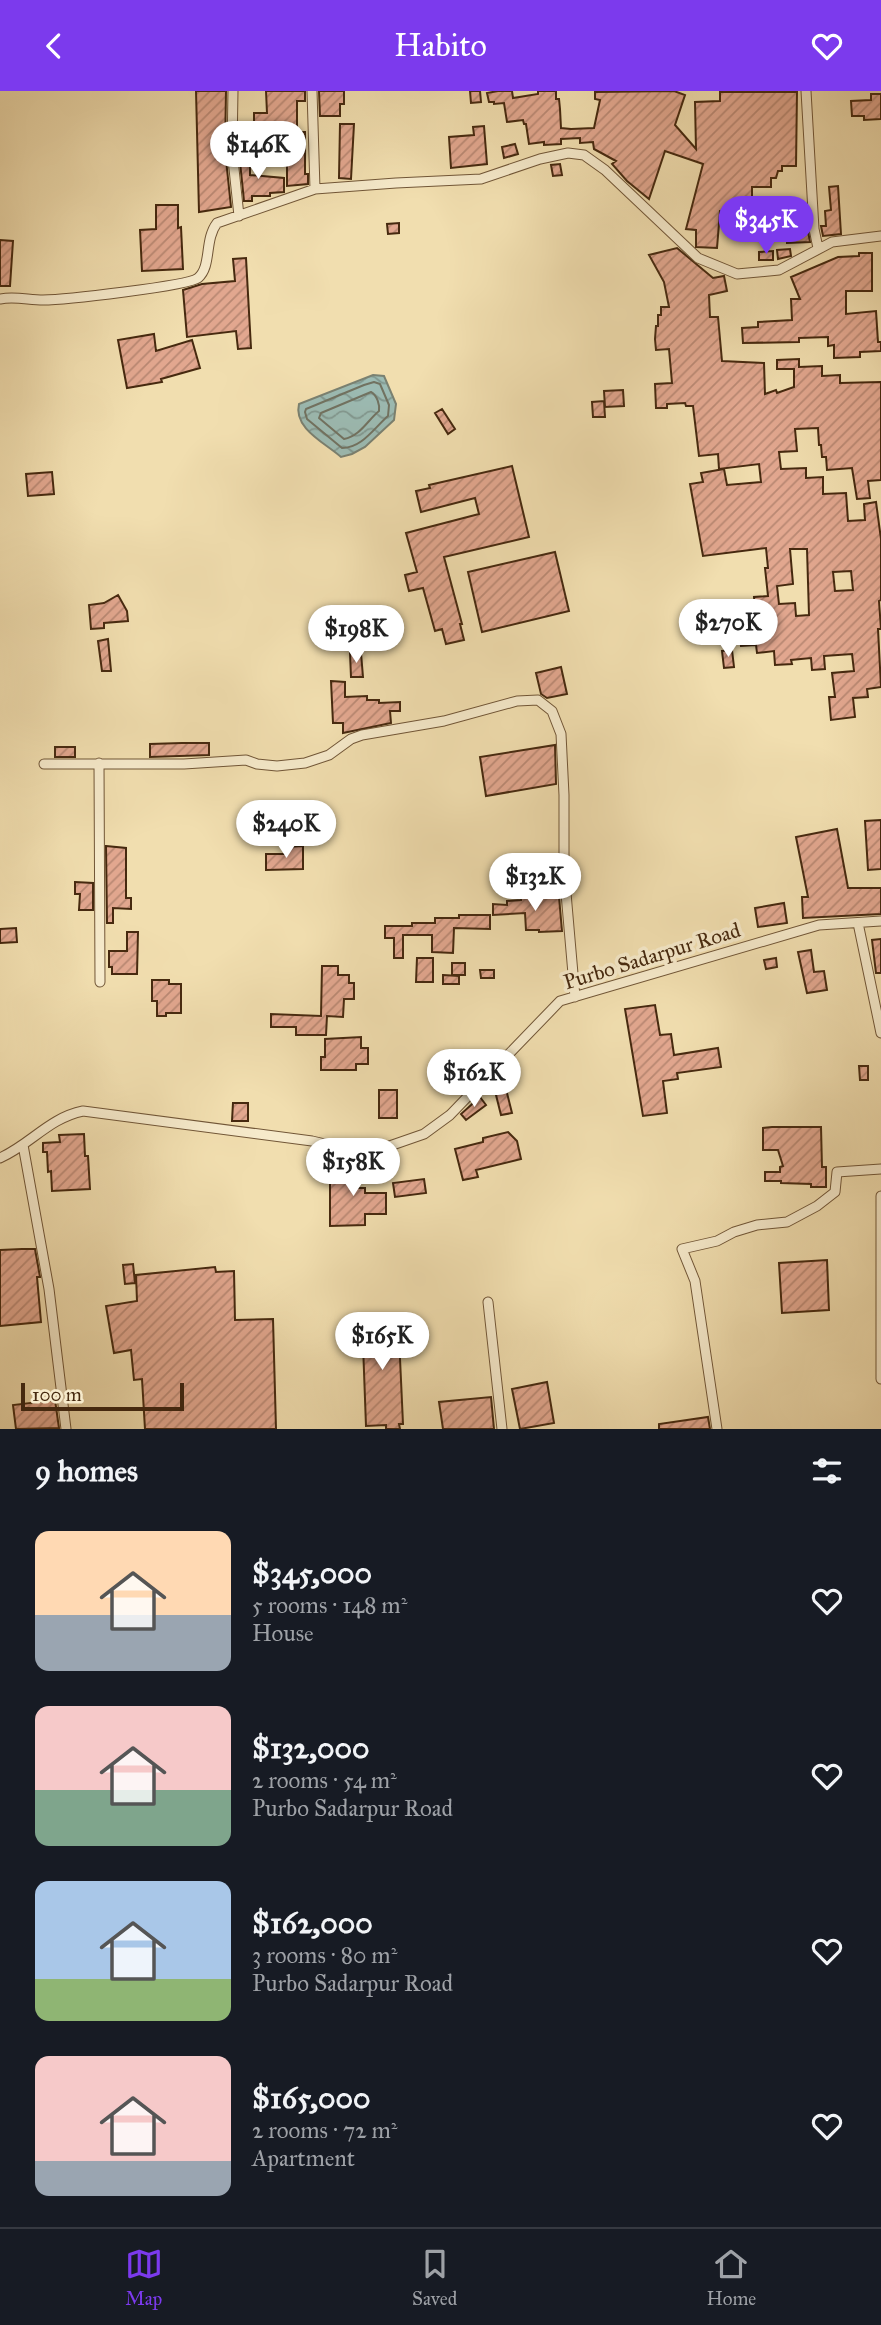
<!DOCTYPE html>
<html lang="en">
<head>
<meta charset="utf-8">
<style>
	body { margin:0; font-family:"IM FELL Great Primer",serif; background:#242831; color:#f1f3f6; height:100vh; display:flex; flex-direction:column; font-size:26px; white-space:nowrap }
	* { box-sizing:border-box; margin:0 }
	p { font-size:23px; color:#9ea1a6 }
	.icon { flex:none; width:38px; height:38px; fill:none; stroke:currentColor; stroke-width:2; stroke-linecap:round; stroke-linejoin:round }
	.map { position:relative; height:1338px; overflow:hidden }
	.sheet { display:flex; flex-direction:column; background:#171b24; flex:1 }
	.sheet>* { flex:none }
	.scale { position:absolute; left:21px; bottom:18px; width:163px; box-sizing:border-box; padding-left:7px; border:4px solid #46290f; border-top:0; font-size:19px; line-height:24px; white-space:nowrap; color:#46290f; -webkit-text-stroke:5px #f6eacb; paint-order:stroke }
	.price { position:absolute; translate:-50% -60px; padding:0 16px; border-radius:24px; background:#fff; color:#222; font-size:23px; line-height:46px; filter:drop-shadow(0 2px 4px #0008) }
	.price::after { content:''; position:absolute; left:50%; top:42px; width:21px; height:16px; margin-left:-10px; background:inherit; clip-path:polygon(0 0,100% 0,50% 100%) }
	.price.active { background:#7c3aed; color:#fff }
	ul { padding:0; list-style:none }
	li { display:flex; align-items:center; gap:21px; height:175px; padding:0 35px }
	li span { display:grid; place-items:center; flex:none; width:196px; height:140px; border-radius:14px; color:#555 }
	li>.icon { margin-inline-start:auto }
	span .icon { width:84px; height:84px; fill:#fffc; stroke-width:1 }
	li b { font-size:30px }
	h2 { display:flex; justify-content:space-between; align-items:center; height:84px; padding:0 35px; font-size:30px }
	header { display:flex; justify-content:space-between; align-items:center; height:91px; padding:0 35px; background:#7c3aed; color:#fff; font-size:32px; font-weight:600 }
	.menu { display:flex; justify-content:space-around; align-items:center; height:98px; border-top:2px solid #363941; background:#171b24; font-size:19px; color:#9ea1a6 }
	.menu a { display:grid; justify-items:center; gap:4px }
	.menu .active { color:#7c3aed }
	.map>svg:first-child { display:block }
</style>
</head>
<body>
<header><svg class="icon" aria-label="back" viewBox="0 0 24 24"><path d="M15 5l-7 7 7 7"/></svg>Habito<svg class="icon" aria-label="heart" viewBox="0 0 24 24"><path d="M12 20l-8-8c-3-5 5-10 8-4 3-6 11-1 8 4z"/></svg></header>
<div class="map">
<svg width="881" height="1338" viewBox="0 0 881 1338">
	<defs>
		<pattern id="water-waves" width="16" height="10" patternUnits="userSpaceOnUse" patternTransform="scale(1.75)"><rect width="16" height="10" fill="#9cbbb3"/><path d="M0 5q4-4 8 0t8 0" fill="none" stroke="#819890"/></pattern>
		<pattern id="building-hatch" width="6" height="6" patternUnits="userSpaceOnUse" patternTransform="scale(1.75)"><rect width="6" height="6" fill="#e2a78f"/><path d="M-1 1l2-2M0 6l6-6M5 7l2-2" fill="none" stroke="#b98873"/></pattern>
	</defs>
	<rect width="100%" height="100%" fill="#f1deaf"/>
	<filter id="stains"><feTurbulence type="fractalNoise" baseFrequency=".00286" numOctaves="4"/><feColorMatrix values="0 0 0 0 .2 0 0 0 0 .09 0 0 0 0 .02 0 0 0 .5 -.17"/></filter>
	<radialGradient id="worn" r=".72"><stop offset=".6" stop-color="#630" stop-opacity="0"/><stop offset="1" stop-color="#630" stop-opacity=".3"/></radialGradient>
	<path fill="url(#water-waves)" stroke="#7a8171" stroke-width="2" d="M373,284l11,1 12,28 -2,16 -29,27 -13,7 -11,3c-16,-14 -48,-29 -42,-53z"/>
	<g fill="none" stroke-linecap="round" stroke-linejoin="round">
		<path stroke="#717261" stroke-width="2" d="M374,291l6,2 9,21 -1,11c-14,12 -26,32 -46,32l-35,-29 -2,-7 1,-3 58,-24z
			M371,301c6,3 9,13 8,19 -12,10 -19,25 -35,28l-25,-21 2,-5z"/>
	</g>
	<path fill="url(#building-hatch)" stroke="#46290f" stroke-width="2" fill-rule="evenodd" d="M196,0h30l-1,59 6,57 -32,5z
		M266,0h39v10h-8v31h8v42h3v10l-21,2v-28h-18l-1,-30h-14v-15h13z
		M319,0h25v13h-4v12h-20z
		M470,0h10l1,11 -10,1z
		M498,0h14l1,7 25,-4v-3h18v8h3l1,10 1,19 10,1 23,-1 6,-28 -5,-1v-7l79,-1 11,4 -10,30 21,24 -1,-47 25,-1v-9h77l-1,74h-14v5h-4l-2,7h-5v9h-19v25l-32,-1 -3,37 -21,-1v-17l-10,-1 17,-65 -38,-13 -16,48 -22,-18 -15,-17 4,-3 -22,-12 -1,-7 -13,1v-5l-19,1v5l-17,1v-3l-15,2 -3,-20h-2l-1,-4 -16,2 -3,-19 -10,1v-2h-5l-2,-9z
		M871,3h10v25l-17,1v-4h-12l-1,-15 20,-1z
		M340,33h14l-3,55 -12,-1z
		M484,35l3,38 -36,4 -2,-31 25,-2 -1,-8z
		M515,53l3,10 -14,4 -2,-11z
		M239,61h11v23l34,3v14l-14,1v3h-18v5h-8z
		M560,73l2,11 -9,1 -2,-11z
		M838,95l3,48 -18,2 -2,-10h5l-1,-15 6,-1 -2,-23z
		M156,114h22v23l3,-1 2,42 -41,2 -2,-41 16,-1z
		M399,132v10l-11,1 -1,-10z
		M807,135l3,16 -23,1v-16z
		M0,149l13,1 -3,45h-10z
		M677,157l36,30 11,-2 3,15 -18,4 1,22h8l4,44 42,2 1,31 11,-4 1,3 17,-6v-18h-17v-9l22,-1v8l23,-1v10l18,-1v8l41,-1v98l-13,1 2,17 -13,1 -5,-31 -25,2 -1,-13h-4l-1,-12h-2l-1,-17 -23,1 2,22 -18,1 2,17 25,-1v10l17,-1v17l23,-1 2,28 17,-1 -1,-16 12,-2 5,37v61l-2,1 2,28h-3l3,58 -14,2 1,8 -15,1 2,19 -24,3 -2,-23h6l-3,-24 22,-2 -2,-17 -28,2 1,13 -13,1 -1,-12 -20,2 1,4 -17,1 -1,-14 -17,2 -1,-8 -15,1 -1,-9 6,-1 -2,-25 11,-1 -1,-13 14,-1 -3,-28h3l-2,-20 -63,8 -13,-72 13,-2 -2,-9 23,-4 3,16 34,-3 -2,-18 -40,5 -1,-15 -19,2 -6,-50h-7l-1,-3 -18,1v4h-11l-1,-24 17,-1 -3,-34 -13,1 -1,-11 1,-13h2v-11h3v-8h8l-5,-25 -15,-27zM790,458h17l2,66 -13,1 -1,-13 -16,1 -2,-18 16,-2zM851,480l2,19 -18,1 -2,-19z
		M790,158l1,7 -13,3 -1,-9z
		M773,160v9h-14v-8z
		M859,162h13v38h-26v23l30,-3 2,31h3v9l-21,1v5l-26,1v-13l-6,1v-9l-29,1v4l-56,1 -1,-15 16,-1v-5l34,-2 -1,-21h9l-9,-22 47,-20 21,-1z
		M246,167l5,90 -13,1 -2,-18 -49,6 -4,-47 19,-6 33,-3 -2,-22z
		M154,243l2,17 36,-11 8,28 -39,11 1,3 -35,6 -9,-48z
		M623,299l1,16 -19,1 -1,-16z
		M604,310l1,16h-12l-1,-15z
		M442,318l13,20 -7,5 -13,-21z
		M512,375l17,71 -85,20 18,67h-2l4,16 -18,4 -4,-15 -7,2 -12,-43 -14,3 -4,-16 12,-3 -11,-39 73,-19 -4,-16 -54,14 -5,-21 14,-3 -1,-3z
		M52,381l2,22 -26,2 -2,-22z
		M555,461l14,59 -87,21 -14,-60z
		M118,504l9,16 1,10 -24,2v5l-13,1 -2,-24 15,-2z
		M108,548l3,32h-9l-4,-30z
		M732,559l2,17 -10,1 -2,-17z
		M350,562h11l2,24h-12z
		M561,576l6,27 -20,4 -6,-4 -5,-21z
		M331,590l14,1v15l22,-1v4h12v3l21,-1v9h-10l1,12 -48,10v-10h-10z
		M182,652h27v12l-59,2v-13z
		M555,654l1,39 -70,12 -6,-39z
		M55,656h20v10h-20z
		M881,729v49l-13,1 -3,-49z
		M837,738l11,59h33v26l-78,4 -1,-21h6l-12,-60z
		M106,755l20,2v50h5v11l-18,-1v15h-6z
		M303,755v23l-37,1v-16h19v-7z
		M75,791l18,1v27h-14l1,-16h-5z
		M559,806l3,34 -23,1v-2h-13l-1,-17 -32,2v-11l14,1v-4l14,-1v-2z
		M784,812l3,20 -29,4 -3,-19z
		M459,824h31v14l-36,-1 -1,25 -21,-1v-17h-29v23h-9v-20h-9v-12h27v-3h23v-5h24z
		M16,837l1,14 -17,1v-14z
		M127,841h11l-1,42h-25v-7h-3v-16h18z
		M881,848v34h-5l-4,-33z
		M811,859l3,22 10,-1 3,19 -20,3 -9,-41z
		M417,867h16v24h-17z
		M776,867l1,9 -11,2 -2,-9z
		M452,872h13v12h-13z
		M322,875h16v9h11v8h5v16h-10l-1,18 -16,-1 -1,19h-30v-8h-25v-13l50,2z
		M480,879h14v8h-13z
		M443,884l16,1v8h-16z
		M152,889h17v4h12v29h-15v3h-9v-15h-5z
		M655,914l5,30 11,-1 3,21 44,-7 3,19 -44,6 1,6 -15,2 4,32 -24,3 -18,-107z
		M361,946v11h7v16h-12v6h-35v-13h4v-18z
		M859,975h9v14h-8z
		M506,998l6,24 -11,2 -6,-24z
		M379,999h18v28h-18z
		M480,1006l6,8 -20,15 -5,-6z
		M233,1012h15v18h-16z
		M772,1036h49l1,40h4v20h-15v-3l-30,-1v-2h-16v-9h15v-5l3,-1 -5,-16h-15v-22z
		M508,1041l9,9 4,18 -45,11 2,7 -15,3 -8,-31 28,-7v-4z
		M84,1043l1,22h3l2,33 -38,2 -1,-20 -3,1 -1,-20h-4v-9l17,-1 -1,-7z
		M341,1068h17v29h7v5h21v21h-21v11l-35,1v-46h11z
		M424,1088l2,14 -31,4 -2,-14z
		M22,1158h13l5,28h-3l4,45 -41,4v-76z
		M827,1169l2,50 -47,3 -3,-50z
		M133,1173l2,19 -10,1 -2,-19z
		M215,1176l1,5 18,-1 1,49 38,-1 3,110h-131l-3,-50 -8,1 -3,-30 -17,3 -8,-47 31,-5 -1,-26z
		M398,1224l5,109h-4l1,5h-14v-4l-20,1 -4,-109z
		M547,1291l7,41 -34,6 -8,-40z
		M491,1306l3,32h-51l-4,-27z
		M55,1309l4,28 -43,1 -3,-24z
		M708,1326l2,12h-51v-5z"/>
	<g fill="none" stroke-linecap="round" stroke-linejoin="round">
		<defs>
			<path id="street" d="M233,0l-1,59 7,66
				M312,0l3,98
				M806,0l8,138 4,19
				M0,208c14,-3 29,1 43,1 20,0 145,-14 155,-22 14,-12 6,-38 19,-55l98,-34 81,-6 85,-4 59,-20 28,-6 16,2 21,15 93,88 39,16 42,-4 53,-28 49,-6
				M99,672l1,219
				M44,673h140l62,-4 11,4 20,2 28,-3 24,-8 22,-16 11,-4 82,-14 73,-20 21,-1 14,11 9,23 3,61v75l11,127
				M858,832l23,110
				M23,1054l26,144 17,140
				M0,1067c31,-14 49,-40 83,-47l229,30 43,10 23,-1 46,-16 26,-19 110,-114 259,-76 62,-4
				M881,1105v183
				M488,1211l14,127
				M717,1338l-22,-148 -13,-32 35,-8 17,-9 23,-7 30,-3 30,-16 18,-14 2,-20 44,-3"/>
		</defs>
		<use href="#street" stroke="#715637" stroke-width="11"/>
		<use href="#street" stroke="#f6eacb" stroke-width="9"/>
	</g>
	<g text-anchor="middle" stroke-width="7" stroke-linejoin="round" paint-order="stroke">
		<g font-size="21" fill="#46290f" stroke="#f6eacb">
			<text transform="translate(652 865) rotate(-17)" y="7">Purbo Sadarpur Road</text>
		</g>
	</g>
	<rect width="100%" height="100%" filter="url(#stains)"/>
	<rect width="100%" height="100%" fill="url(#worn)"/>
</svg>
<div class="scale">100 m</div>
<b class="price" style="left:258px;top:90px">$146K</b>
<b class="price active" style="left:766px;top:165px">$345K</b>
<b class="price" style="left:728px;top:568px">$270K</b>
<b class="price" style="left:356px;top:574px">$198K</b>
<b class="price" style="left:286px;top:769px">$240K</b>
<b class="price" style="left:535px;top:822px">$132K</b>
<b class="price" style="left:474px;top:1018px">$162K</b>
<b class="price" style="left:353px;top:1107px">$158K</b>
<b class="price" style="left:382px;top:1281px">$165K</b>
</div>
<section class="sheet">
<h2>9 homes<svg class="icon" aria-label="filters" viewBox="0 0 24 24"><path d="M4 7h16M4 17h16"/><circle cx="9" cy="7" r="2"/><circle cx="15" cy="17" r="2"/></svg></h2>
<ul>
<li><span style="background:linear-gradient(#ffd9b3 60%,#9aa5b1 0)"><svg class="icon" aria-label="home" viewBox="0 0 24 24"><path d="M3 11l9-7 9 7M6 9v11h12V9"/></svg></span><div><b>$345,000</b><p>5 rooms · 148 m²</p><p>House</p></div><svg class="icon" aria-label="heart" viewBox="0 0 24 24"><path d="M12 20l-8-8c-3-5 5-10 8-4 3-6 11-1 8 4z"/></svg></li>
<li><span style="background:linear-gradient(#f6c9c9 60%,#7fa58c 0)"><svg class="icon" aria-label="home" viewBox="0 0 24 24"><path d="M3 11l9-7 9 7M6 9v11h12V9"/></svg></span><div><b>$132,000</b><p>2 rooms · 54 m²</p><p>Purbo Sadarpur Road</p></div><svg class="icon" aria-label="heart" viewBox="0 0 24 24"><path d="M12 20l-8-8c-3-5 5-10 8-4 3-6 11-1 8 4z"/></svg></li>
<li><span style="background:linear-gradient(#a9c7e8 70%,#8fb573 0)"><svg class="icon" aria-label="home" viewBox="0 0 24 24"><path d="M3 11l9-7 9 7M6 9v11h12V9"/></svg></span><div><b>$162,000</b><p>3 rooms · 80 m²</p><p>Purbo Sadarpur Road</p></div><svg class="icon" aria-label="heart" viewBox="0 0 24 24"><path d="M12 20l-8-8c-3-5 5-10 8-4 3-6 11-1 8 4z"/></svg></li>
<li><span style="background:linear-gradient(#f6c9c9 75%,#9aa5b1 0)"><svg class="icon" aria-label="home" viewBox="0 0 24 24"><path d="M3 11l9-7 9 7M6 9v11h12V9"/></svg></span><div><b>$165,000</b><p>2 rooms · 72 m²</p><p>Apartment</p></div><svg class="icon" aria-label="heart" viewBox="0 0 24 24"><path d="M12 20l-8-8c-3-5 5-10 8-4 3-6 11-1 8 4z"/></svg></li>
</ul>
</section>
<nav class="menu">
<a class="active"><svg class="icon" aria-label="map" viewBox="0 0 24 24"><path d="M3 6l6-2 6 2 6-2v14l-6 2-6-2-6 2zM9 4v14M15 6v14"/></svg>Map</a>
<a><svg class="icon" aria-label="saved" viewBox="0 0 24 24"><path d="M7 4h10v16l-5-4-5 4z"/></svg>Saved</a>
<a><svg class="icon" aria-label="home" viewBox="0 0 24 24"><path d="M3 11l9-7 9 7M6 9v11h12V9"/></svg>Home</a>
</nav>
</body>
</html>
